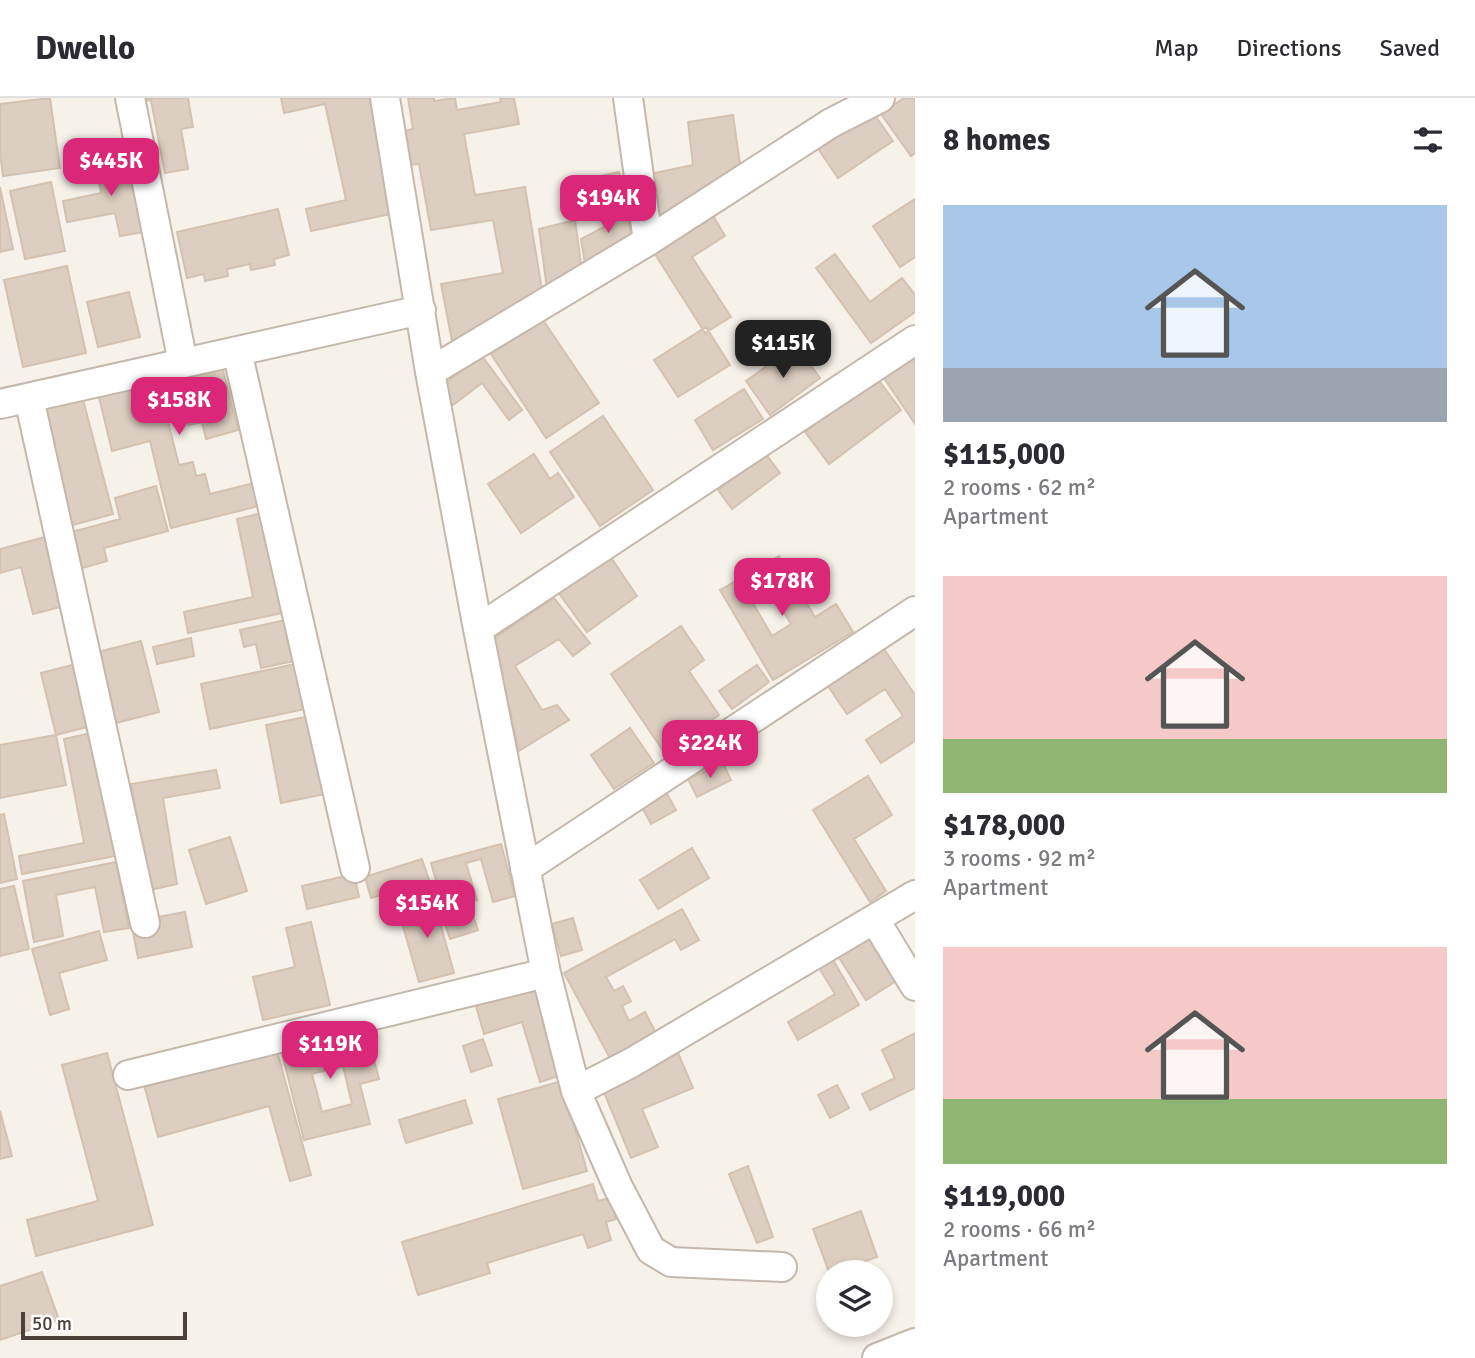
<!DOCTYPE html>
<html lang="en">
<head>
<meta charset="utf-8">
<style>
	body { margin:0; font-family:Signika,sans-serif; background:#f2f2f3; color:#2b2b33; height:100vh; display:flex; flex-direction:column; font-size:26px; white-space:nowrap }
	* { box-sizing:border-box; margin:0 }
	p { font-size:23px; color:#7c7c81 }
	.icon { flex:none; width:38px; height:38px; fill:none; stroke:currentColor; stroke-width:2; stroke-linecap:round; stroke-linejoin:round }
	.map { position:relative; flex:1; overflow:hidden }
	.drawer { display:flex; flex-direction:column; background:#fff; width:560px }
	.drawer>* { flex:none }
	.buttons { position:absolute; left:816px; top:1162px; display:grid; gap:14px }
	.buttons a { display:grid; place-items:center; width:77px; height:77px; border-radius:50%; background:#fff; box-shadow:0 4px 10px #0003; font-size:35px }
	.scale { position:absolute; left:21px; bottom:18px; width:166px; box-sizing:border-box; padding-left:7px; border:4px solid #4b4137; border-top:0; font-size:19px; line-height:24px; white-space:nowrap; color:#4b4137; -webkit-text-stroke:5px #fff; paint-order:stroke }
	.price { position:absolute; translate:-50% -60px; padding:0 16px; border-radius:14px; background:#db2777; color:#fff; font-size:23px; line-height:46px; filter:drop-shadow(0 2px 4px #0008) }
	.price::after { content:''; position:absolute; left:50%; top:42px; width:21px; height:16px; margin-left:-10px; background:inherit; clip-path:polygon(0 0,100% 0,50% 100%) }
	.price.selected { background:#222; color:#fff }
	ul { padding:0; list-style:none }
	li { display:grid; align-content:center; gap:14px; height:371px; padding:0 28px }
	li span { display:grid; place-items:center; height:217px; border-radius:0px; color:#555 }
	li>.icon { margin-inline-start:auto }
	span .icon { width:126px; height:126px; fill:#fffc; stroke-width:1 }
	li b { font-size:30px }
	h2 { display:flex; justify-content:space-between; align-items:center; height:84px; padding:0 28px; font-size:30px }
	header { display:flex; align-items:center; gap:42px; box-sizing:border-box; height:98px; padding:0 35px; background:#fff; border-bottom:2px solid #e1e1e2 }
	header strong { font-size:33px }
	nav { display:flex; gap:38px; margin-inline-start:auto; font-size:24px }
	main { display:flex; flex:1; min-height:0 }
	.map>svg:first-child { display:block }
</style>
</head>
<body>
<header>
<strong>Dwello</strong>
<nav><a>Map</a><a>Directions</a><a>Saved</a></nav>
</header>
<main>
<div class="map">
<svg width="915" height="1260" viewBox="0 0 915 1260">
	<rect width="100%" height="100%" fill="#f6f1e9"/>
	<path fill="#dccec0" stroke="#d4c2b0" stroke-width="2" fill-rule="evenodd" d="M50,0l10,70 -57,8 -3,-24v-48z
		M144,0h44l5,29 -12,2 7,40 -23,4 -14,-73 -7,1z
		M281,0h89l25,115 -84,18 -5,-22 40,-9 -21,-96 -41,9z
		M408,0h26v3l21,-3 2,12 44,-8 -1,-4h14l5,26 -55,10 11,61 50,-8 18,109 -91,45 -11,-57 62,-11 -10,-53 -62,10 -12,-66 -10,1 -6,-34 10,-2z
		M904,0h11v55l-4,3 -30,-42z
		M871,12l22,31 -55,37 -21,-31z
		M733,17l7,49 -84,59 -11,-48 48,-10 -5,-43z
		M130,58l14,76 -24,4 -5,-23 -48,9 -4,-21 38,-8 -5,-31z
		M619,74l7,28 -51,12 -8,-29z
		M51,84l14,69 -40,8 -15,-68z
		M0,89l13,62 -13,3z
		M915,101v58l-15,10 -27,-41z
		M626,108l6,35 -47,23 -4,-25 23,-12 -2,-17z
		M278,111l11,46 -15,4 1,6 -24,5 -1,-6 -23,5 1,7 -23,5 -1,-7 -17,4 -10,-46z
		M712,116l13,22 -33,21 39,60 -26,16 -52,-82z
		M575,122l7,51 -35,18 -8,-60z
		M835,156l35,48 32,-24 13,17v17l-44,31 -55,-75z
		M67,168l19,87 -63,14 -19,-87z
		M129,194l11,45 -42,10 -11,-45z
		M543,222l56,83 -53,35 -55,-84z
		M706,229l24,38 -52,32 -24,-37z
		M796,247l24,33 -50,37 -24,-34z
		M915,255v71l-33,-49z
		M482,258l40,54 -13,10 -27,-37 -29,22 -13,-18z
		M221,264l17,68 -32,9 -4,-17 -13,3 -3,-12 -19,5 12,47 14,-3 3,14 9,-2 5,20 48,-12 5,23 -92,23 -21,-87 -38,10 -14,-58z
		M877,280l24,32 -72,54 -24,-32z
		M744,291l19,30 -50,31 -18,-30z
		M81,294l32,122 -40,11 -33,-122z
		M603,318l50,74 -53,36 -50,-74z
		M534,356l16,25 8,-6 16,24 -53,36 -33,-49z
		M766,356l14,19 -48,36 -14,-19z
		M156,388l12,45 -64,17 3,13 -25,7 -10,-36 48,-13 -5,-21z
		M266,414l21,100 -99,21 -4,-21 69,-15 -16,-78z
		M45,439l19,69 -31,8 -12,-47 -21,6v-24z
		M610,458l27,40 -50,36 -29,-40z
		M779,458l36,61 21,-13 17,28 -80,48 -53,-90zM769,491l22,35 -19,12 -21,-36z
		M554,500l36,45 -17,13 -14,-17 -44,27 27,44 15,-5 12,15 -50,31 -26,-112z
		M290,521l9,41 -38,8 -5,-24 -12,3 -4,-17z
		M681,528l23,34 -15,11 30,44 -55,37 -53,-78z
		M191,540l3,18 -37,8 -4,-17z
		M141,543l18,71 -43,11 -18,-71z
		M882,548l33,49v46l-34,22 -15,-23 37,-24 -18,-27 -38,25 -21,-31z
		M300,565l10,45 -100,21 -9,-45z
		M76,566l15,62 -35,9 -15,-62z
		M757,567l12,17 -37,27 -13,-18z
		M310,618l15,78 -44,9 -15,-78z
		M630,630l24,35 -40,26 -23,-34z
		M91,635l24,123 -93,18 -3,-18 65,-13 -20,-104z
		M56,637l10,50 -66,13v-53z
		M723,665l8,17 -34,17 -9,-18z
		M216,672l4,18 -57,10 14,86 -27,6 -19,-106z
		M868,678l24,39 -38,24 32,52 -16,11 -57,-92z
		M666,694l10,18 -25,14 -10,-18z
		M4,716l13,65 -17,4v-68z
		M230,739l17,54 -41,13 -17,-54z
		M501,746l14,52 -22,6 -12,-43 -15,4 11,37 -33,9 -13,-46z
		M692,750l17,30 -51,31 -18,-29z
		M422,761l7,21 -58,18 -6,-21z
		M116,764l13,66 -25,4 -9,-45 -39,8 7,41 -29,6 -11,-61z
		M354,776l5,23 -52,12 -5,-23z
		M14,788l15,63 -29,7v-67z
		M431,792l23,83 -35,9 -17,-59 15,-5 -6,-23z
		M682,811l17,31 -18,10 -6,-11 -69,38 8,14 9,-5 8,15 -9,5 7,15 16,-9 13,25 -46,25 -48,-89z
		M185,814l7,35 -54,11 -7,-36z
		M472,814l6,18 -28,9 -6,-18z
		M573,820l9,32 -21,6 -9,-32z
		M311,824l19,83 -67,15 -10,-43 42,-10 -9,-39z
		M99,833l8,29 -48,13 10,36 -19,6 -18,-66z
		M872,833l29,47 -35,22 -30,-47z
		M832,860l27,47 -61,35 -10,-18 47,-28 -17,-28z
		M536,882l29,94 -25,8 -18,-60 -38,12 -10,-35z
		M365,927l14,54 -19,5 10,40 -66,16 -24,-94zM343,968l9,38 -30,8 -10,-38z
		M915,935v55l-45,22 -8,-16 33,-16 -13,-28z
		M483,941l9,26 -21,7 -8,-26z
		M275,946l36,131 -21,6 -21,-75 -111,31 -15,-56z
		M107,955l46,172 -117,31 -9,-36 71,-19 -36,-136z
		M678,955l15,35 -51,21 16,38 -27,11 -30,-73z
		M562,983l25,90 -64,18 -25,-90z
		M837,987l12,23 -19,10 -12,-23z
		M465,1002l7,23 -66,20 -7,-23z
		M0,1013l12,45 -12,3z
		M748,1068l25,71 -16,6 -28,-69z
		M593,1086l5,17 12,-3 6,21 -10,3 5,18 -23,8 -5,-14 -96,29 3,10 -72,22 -16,-53z
		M861,1113l16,46 -41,15h-7l-16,-43z
		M42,1174l17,48 -59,20v-54z"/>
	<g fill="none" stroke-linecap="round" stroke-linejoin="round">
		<defs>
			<path id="minor" d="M130,0l53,265
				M385,0l45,274 48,257 68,344 30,118 42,96 33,63 20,12 111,5
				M628,0l20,143
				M237,253l118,517
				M430,274l218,-131 183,-118 49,-25
				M29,300l116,525
				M0,306l421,-94
				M478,531l437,-289
				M525,771l390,-258
				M875,822l40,66
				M128,977l418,-102
				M576,993l55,-28 284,-168
				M877,1260l38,-15"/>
		</defs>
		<use href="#minor" stroke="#c3b8ab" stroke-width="32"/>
		<use href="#minor" stroke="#fff" stroke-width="28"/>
	</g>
</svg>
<div class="buttons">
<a><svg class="icon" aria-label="layers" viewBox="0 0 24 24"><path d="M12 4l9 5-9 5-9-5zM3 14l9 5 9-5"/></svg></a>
</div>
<div class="scale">50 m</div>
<b class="price" style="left:111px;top:100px">$445K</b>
<b class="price" style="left:608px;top:137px">$194K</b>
<b class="price selected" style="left:783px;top:282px">$115K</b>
<b class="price" style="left:179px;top:339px">$158K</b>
<b class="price" style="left:782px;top:520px">$178K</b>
<b class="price" style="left:710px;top:682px">$224K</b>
<b class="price" style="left:427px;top:842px">$154K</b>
<b class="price" style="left:330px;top:983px">$119K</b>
</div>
<section class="drawer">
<h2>8 homes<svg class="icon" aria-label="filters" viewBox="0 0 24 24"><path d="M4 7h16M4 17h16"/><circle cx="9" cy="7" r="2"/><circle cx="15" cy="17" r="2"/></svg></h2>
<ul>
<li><span style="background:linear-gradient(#a9c7e8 75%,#9aa5b1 0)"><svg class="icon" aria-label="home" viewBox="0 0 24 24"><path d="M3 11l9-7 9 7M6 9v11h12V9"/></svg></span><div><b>$115,000</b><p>2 rooms · 62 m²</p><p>Apartment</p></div></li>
<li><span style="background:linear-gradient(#f6c9c9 75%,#8fb573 0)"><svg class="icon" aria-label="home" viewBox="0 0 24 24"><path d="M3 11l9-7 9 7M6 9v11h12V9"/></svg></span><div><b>$178,000</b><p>3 rooms · 92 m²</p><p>Apartment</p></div></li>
<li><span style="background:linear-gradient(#f6c9c9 70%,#8fb573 0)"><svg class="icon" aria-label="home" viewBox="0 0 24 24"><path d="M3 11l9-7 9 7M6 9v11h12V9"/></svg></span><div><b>$119,000</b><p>2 rooms · 66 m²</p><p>Apartment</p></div></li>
</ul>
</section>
</main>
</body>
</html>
